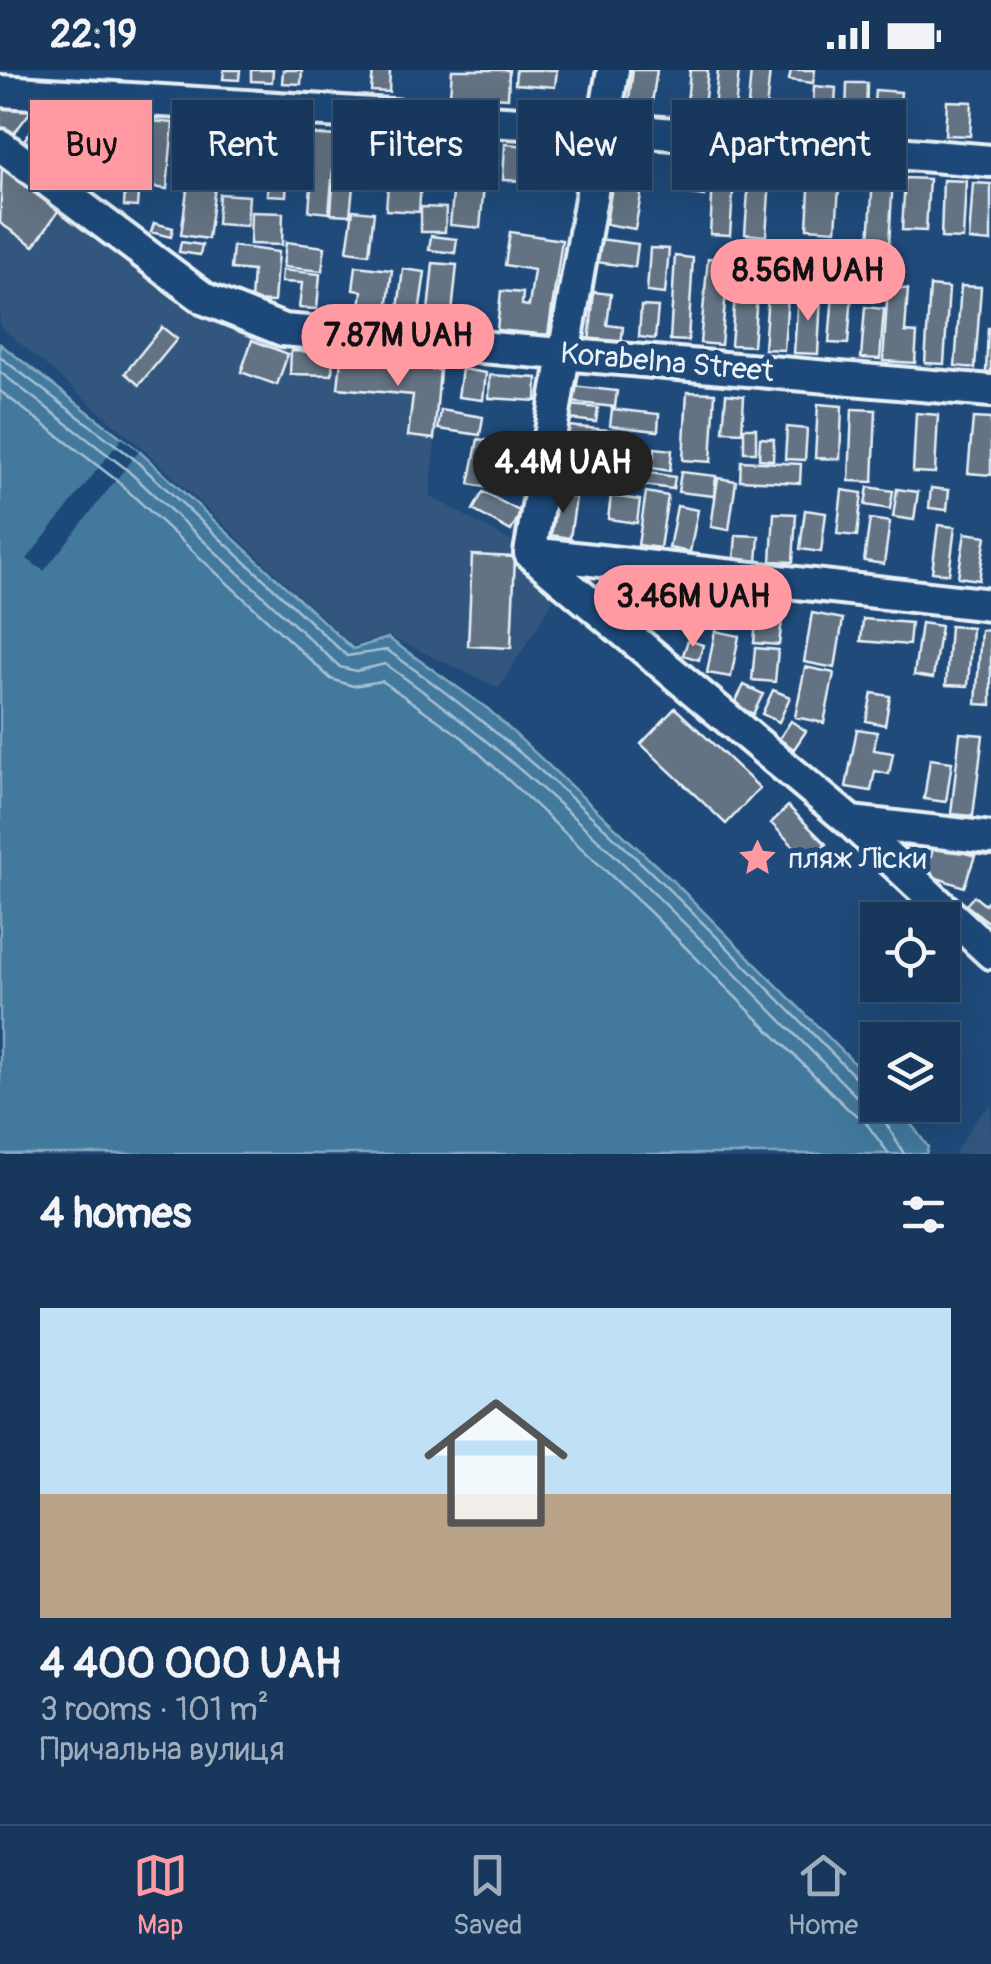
<!DOCTYPE html>
<html lang="en">
<head>
<meta charset="utf-8">
<style>
	body { margin:0; font-family:Pangolin,sans-serif; background:#244365; color:#f1f3f6; height:100vh; display:flex; flex-direction:column; font-size:38px; white-space:nowrap }
	* { box-sizing:border-box; margin:0 }
	p { font-size:32px; color:#9eacbb }
	.icon { flex:none; width:55px; height:55px; fill:none; stroke:currentColor; stroke-width:2; stroke-linecap:round; stroke-linejoin:round }
	.map { position:relative; height:1084px; overflow:hidden }
	.details { display:flex; flex-direction:column; background:#17385c; flex:1 }
	.details>* { flex:none }
	.hud { position:absolute; left:30px; top:30px; width:932px; height:90px; display:flex; gap:20px }
	.tools { position:absolute; left:860px; top:832px; display:grid; gap:20px }
	.tools a { display:grid; place-items:center; width:100px; height:100px; border-radius:0px; background:#17385c; box-shadow:0 10px 40px #0002,0 0 0 2px #365272; font-size:50px }
	.price { position:absolute; translate:-50% -85px; padding:0 22px; border-radius:35px; background:#ff9aa2; color:#111; font-size:32px; line-height:65px; filter:drop-shadow(0 2px 5px #0008) }
	.price::after { content:''; position:absolute; left:50%; top:60px; width:30px; height:22px; margin-left:-15px; background:inherit; clip-path:polygon(0 0,100% 0,50% 100%) }
	.price.on { background:#222; color:#fff }
	ul { padding:0; list-style:none }
	li { display:grid; align-content:center; gap:20px; height:530px; padding:0 40px }
	li+li { border-top:2px solid #365272 }
	li span { display:grid; place-items:center; height:310px; border-radius:0px; color:#555 }
	li>.icon { margin-inline-start:auto }
	span .icon { width:180px; height:180px; fill:#fffc; stroke-width:1 }
	li b { font-size:42px }
	h2 { display:flex; justify-content:space-between; align-items:center; height:120px; padding:0 40px; font-size:42px }
	.pill { padding:0 35px; border-radius:0px; background:#17385c; box-shadow:0 10px 40px #0002,0 0 0 2px #365272; font-size:35px; line-height:90px }
	.pill.on { background:#ff9aa2; color:#111 }
	.status { display:flex; justify-content:space-between; align-items:center; height:70px; padding:0 50px; background:#17385c; direction:ltr }
	.status svg { height:28px; fill:currentColor }
	.tab-bar { display:flex; justify-content:space-around; align-items:center; height:140px; border-top:2px solid #365272; background:#17385c; font-size:28px; color:#9eacbb }
	.tab-bar a { display:grid; justify-items:center; gap:5px }
	.tab-bar .on { color:#ff9aa2 }
	.map>svg:first-child { display:block }
</style>
</head>
<body>
<div class="status"><b>22:19</b><svg viewBox="0 0 49 12"><path d="M0 12V9h3v3zM5 12V6h3v6zM10 12V3h3v9zM15 12V0h3v12zM26 1h20v11H26zM47 4h2v5h-2z"/></svg></div>
<div class="map">
<svg width="991" height="1084" viewBox="0 0 991 1084">
	<rect width="100%" height="100%" fill="#1f4a7a"/>
	<filter id="ink" filterUnits="userSpaceOnUse"><feTurbulence type="fractalNoise" baseFrequency=".01" numOctaves="2"/><feDisplacementMap in="SourceGraphic" scale="20" xChannelSelector="R" yChannelSelector="G"/><feConvolveMatrix kernelMatrix="1 2 1 2 8 2 1 2 1" color-interpolation-filters="sRGB"/></filter>
	<g filter="url(#ink)">
		<path fill="#33567d" d="M0,90l203,147 240,48 -13,141 93,52 41,35 -65,105 -111,-52 -35,10 -211,-198 -142,-122z
			M991,1035v49h-37l24,-37z"/>
		<path fill="#42799d" stroke="#84a9c1" stroke-width="2.5" d="M0,274l139,107 214,198 35,-11 100,71 187,174 202,203 1,19 20,1 30,41 -2,7h-926z"/>
		<path fill="#1f4a7a" d="M122,368l17,13 -95,120 -17,-12z"/>
		<g fill="none" stroke-linecap="round" stroke-linejoin="round">
			<path stroke="#a6c1d4" stroke-width="2.5" d="M0,287l133,101 214,198 40,-6c176,122 329,287 480,439l11,3
				M0,302l125,96 215,199 16,4 29,-7c170,118 326,287 473,434l18,8 28,48
				M0,321l115,88 216,200 22,7 29,-5 81,57 186,173 199,198 15,10 26,35"/>
		</g>
		<path fill="#637383" stroke="#e8f1f8" stroke-width="2.5" d="M224,0h16l-1,10 -16,-1z
			M251,0h22l-1,12 -21,-1z
			M283,0h19l-1,14 -19,-1z
			M373,0h17l-1,22 -18,-1z
			M452,0h57l-1,28 -58,-3z
			M516,0h41l-2,17 -40,-3z
			M633,0h24l-6,40 -23,-3z
			M690,0h18l-5,47 -17,-2z
			M718,0h21l-5,50 -21,-2z
			M751,0h19l-5,50 -18,-2z
			M791,0h24l-2,13 -24,-3z
			M847,13h20l-1,38 -20,-1z
			M814,16l22,2 -2,36 -22,-1z
			M875,20l26,2 -3,42 -26,-2z
			M7,22l24,19 -19,25 -12,-10v-26z
			M947,31l25,1 -2,34 -25,-1z
			M48,37l30,22 -23,33 -31,-22z
			M85,47l38,1v28l-38,-1z
			M151,51l22,2 -6,66 -23,-3z
			M196,53l27,4 -15,112 -27,-4z
			M271,57l19,1 -4,68 -19,-1z
			M238,58l18,2 -3,47 -18,-1z
			M305,64l31,2 -7,77 -20,-2 2,-25 -10,-1z
			M392,64l32,2 -5,76 -33,-2z
			M458,71l30,3 -8,84 -30,-3z
			M505,74l25,2 -2,35 -25,-1z
			M534,78l39,1 -1,28 -39,-2z
			M103,82h22v29h-22z
			M79,86h18l-1,28 -18,-1z
			M682,89l27,3 -5,34 -26,-4z
			M2,92l61,42 -29,42 -34,-23z
			M714,93l21,1 -5,71 -20,-1z
			M750,93l21,1 -5,72 -21,-2z
			M361,94l20,1 -1,21 -20,-1z
			M126,97h14l-3,40 -13,-1z
			M615,98l30,4 -10,57 -29,-5z
			M810,101l30,2 -4,57 -29,-2z
			M873,106l20,1 -4,68 -20,-1z
			M905,108l24,1 -3,52 -24,-1z
			M943,110l23,1 -3,58 -22,-1z
			M973,113l18,1v58l-22,-2z
			M333,115l20,2 -3,28 -19,-1z
			M219,124l30,2 -2,30 -30,-2z
			M421,137l25,1 -1,24h-24z
			M353,140l21,2 -5,42 -22,-3z
			M251,142l32,1 -1,32 -32,-1z
			M154,153l19,5 -2,9 -20,-5z
			M510,162l52,8 -14,95 -51,-5 4,-39 22,2 -1,12 7,1 5,-36 -29,-5z
			M431,166l26,3 -2,14 -26,-3z
			M599,169l39,5 -3,23 -39,-5z
			M181,172l21,3 -2,10 -21,-3z
			M286,172l39,5 -3,24 -39,-4z
			M233,176l45,6 -4,50 -23,-1 2,-30 -22,-2z
			M650,178l19,1 -4,45 -18,-2z
			M748,185l35,3 -2,20 -35,-3z
			M675,186l18,2 -5,83 -18,-1z
			M708,188l21,2 -8,85 -21,-2z
			M433,193l24,2 -6,58 -24,-2z
			M356,196l36,4 -6,49 -27,-4 3,-24 -9,-1z
			M403,199l22,3 -7,48 -21,-3z
			M282,200l38,4 -3,35 -18,-1 3,-25 -21,-1z
			M769,210l20,2 -5,68 -20,-1z
			M834,211l19,1 -5,62 -19,-1z
			M930,216l19,2 -5,76 -19,-1z
			M961,216l20,1 -6,81 -20,-2z
			M888,217l20,2 -3,43 12,1 -2,30 -32,-2z
			M594,222l17,2 -4,31 16,2 -2,19 -32,-4z
			M735,224l22,2 -4,50 -22,-1z
			M798,224l23,2 -3,58 -24,-1z
			M641,236l17,1 -3,32 -16,-2z
			M865,237l19,2 -4,50 -19,-1z
			M162,257l15,12 -38,46 -14,-12z
			M988,258h3v44h-5z
			M252,270l36,14 -11,31 -36,-13z
			M291,281l42,2 -1,22 -42,-1z
			M341,290l99,10 -6,69 -26,-3 5,-41 -75,-7z
			M462,299l24,4 -3,27 -25,-3z
			M490,305l47,3 -1,23 -47,-3z
			M572,316l45,5 -2,16 -45,-5z
			M687,322l28,1 -4,69 -28,-2z
			M726,324l18,2 -2,36 -19,-1z
			M818,334l24,2 -2,53 -25,-1z
			M570,335l28,3 -2,14 -27,-3z
			M612,339l47,5 -1,17 -48,-5z
			M852,339l24,1 -3,72 -24,-1z
			M441,340l42,7 -3,18 -42,-6z
			M916,343l22,2 -3,58 -22,-1z
			M973,348l18,1v56l-23,-2z
			M568,356l63,6 -3,23 -62,-6z
			M787,357l20,2 -2,31 -20,-1z
			M744,358h12v24h-12z
			M760,368l14,1 -1,21 -14,-1z
			M478,369l16,3 -9,45 -16,-3z
			M655,378l17,2 -2,21 -18,-3z
			M496,387l31,4 -3,22 -31,-4z
			M741,391l60,3 -1,19 -60,-3z
			M563,392l44,6 -2,20 -45,-6z
			M645,402l30,5 -2,12 -30,-4z
			M681,402l35,4 -2,20 -36,-4z
			M718,408l18,3 -7,49 -18,-3z
			M868,417l25,4 -3,18 -25,-4z
			M931,418l18,2 -2,20 -18,-2z
			M897,419l21,3 -4,28 -21,-3z
			M842,420l20,3 -5,43 -20,-2z
			M483,422l38,20 -10,19 -38,-21z
			M646,422l22,4 -8,52 -22,-3z
			M556,425l20,2 -6,41 -20,-3z
			M611,426l29,4 -3,23 -29,-4z
			M677,436l21,4 -8,42 -21,-4z
			M805,440l21,3 -5,39 -21,-3z
			M774,443l22,1 -3,48 -22,-1z
			M870,449l20,3 -6,42 -20,-3z
			M938,455l17,2 -6,47 -17,-2z
			M965,463l21,3 -7,44 -21,-3z
			M736,465l23,1 -2,26 -23,-2z
			M472,485l43,2 -4,91 -43,-2z
			M659,534l51,8 -3,15 -51,-8z
			M757,539l26,2 -4,34 -25,-2z
			M812,543l31,6 -8,49 -31,-6z
			M863,549l48,4 -2,22 -48,-4z
			M921,553l20,3 -8,52 -19,-3z
			M950,556l22,2 -4,58 -22,-1z
			M981,560l10,1v74l-15,-1z
			M715,561l24,5 -8,41 -24,-4z
			M688,570l15,5 -4,15 -16,-5z
			M755,578l23,2 -3,32 -23,-2z
			M805,597l29,6 -10,50 -29,-6z
			M744,615l19,9 -10,20 -19,-9z
			M773,620l17,7 -11,25 -17,-8z
			M872,623l18,3 -5,29 -19,-4z
			M675,638l85,80 -34,36 -85,-80z
			M791,651l15,10 -12,18 -15,-10z
			M857,659l20,3 -3,18 19,3 -4,21 -14,-3 -4,20 -25,-4z
			M960,663l23,2 -10,81 -22,-2z
			M930,689l22,3 -6,40 -22,-3z
			M788,736l38,38 -18,17 -37,-38z
			M935,773l40,13 -11,31 -39,-13z
			M974,826l11,9 6,-8v27l-25,-19z"/>
		<g fill="none" stroke-linecap="round" stroke-linejoin="round">
			<defs>
				<path id="minor" d="M0,21l603,37 388,33
					M0,75l205,154 78,31 708,61
					M530,483l321,269 140,131
					M530,483l83,-483
					M530,483l461,52
					M851,752l140,16"/>
			</defs>
			<use href="#minor" stroke="#e8f1f8" stroke-width="38"/>
			<use href="#minor" stroke="#1f4a7a" stroke-width="30"/>
		</g>
	</g>
	<defs>
		<symbol id="sight-bare" viewBox="-9 -9 18 18"><path d="M0-6L1.8-2.2L6-1.7L2.9 1.2L3.7 5.4L0 3.3L-3.7 5.4L-2.9 1.2L-6-1.7L-1.8-2.2Z" fill="#ff9aa2" stroke="#1f4a7a" stroke-width="2.5" paint-order="stroke"/></symbol>
	</defs>
	<g fill-rule="evenodd">
		<use href="#sight-bare" x="730" y="760" width="55" height="55"/>
	</g>
	<g text-anchor="middle" stroke-width="10" stroke-linejoin="round" paint-order="stroke">
		<g font-size="30" fill="#e8f1f8" stroke="#1f4a7a">
			<text transform="translate(667 292) rotate(5)" y="10">Korabelna Street</text>
		</g>
		<g font-size="30" fill="#e8f1f8" stroke="#1f4a7a" text-anchor="start">
			<text x="788" y="798">пляж Ліски</text>
		</g>
	</g>
</svg>
<div class="tools">
<a><svg class="icon" aria-label="locate" viewBox="0 0 24 24"><circle cx="12" cy="12" r="6"/><path d="M12 2v4M12 18v4M2 12h4M18 12h4"/></svg></a>
<a><svg class="icon" aria-label="layers" viewBox="0 0 24 24"><path d="M12 4l9 5-9 5-9-5zM3 14l9 5 9-5"/></svg></a>
</div>
<b class="price" style="left:808px;top:254px">8.56M UAH</b>
<b class="price" style="left:398px;top:319px">7.87M UAH</b>
<b class="price on" style="left:563px;top:446px">4.4M UAH</b>
<b class="price" style="left:693px;top:580px">3.46M UAH</b>
<div class="hud">
<a class="pill on">Buy</a>
<a class="pill">Rent</a>
<a class="pill">Filters</a>
<a class="pill">New</a>
<a class="pill">Apartment</a>
</div>
</div>
<section class="details">
<h2>4 homes<svg class="icon" aria-label="filters" viewBox="0 0 24 24"><path d="M4 7h16M4 17h16"/><circle cx="9" cy="7" r="2"/><circle cx="15" cy="17" r="2"/></svg></h2>
<ul>
<li><span style="background:linear-gradient(#bfe0f5 60%,#b9a48a 0)"><svg class="icon" aria-label="home" viewBox="0 0 24 24"><path d="M3 11l9-7 9 7M6 9v11h12V9"/></svg></span><div><b>4 400 000 UAH</b><p>3 rooms · 101 m²</p><p>Причальна вулиця</p></div></li>
</ul>
</section>
<nav class="tab-bar">
<a class="on"><svg class="icon" aria-label="map" viewBox="0 0 24 24"><path d="M3 6l6-2 6 2 6-2v14l-6 2-6-2-6 2zM9 4v14M15 6v14"/></svg>Map</a>
<a><svg class="icon" aria-label="saved" viewBox="0 0 24 24"><path d="M7 4h10v16l-5-4-5 4z"/></svg>Saved</a>
<a><svg class="icon" aria-label="home" viewBox="0 0 24 24"><path d="M3 11l9-7 9 7M6 9v11h12V9"/></svg>Home</a>
</nav>
</body>
</html>
